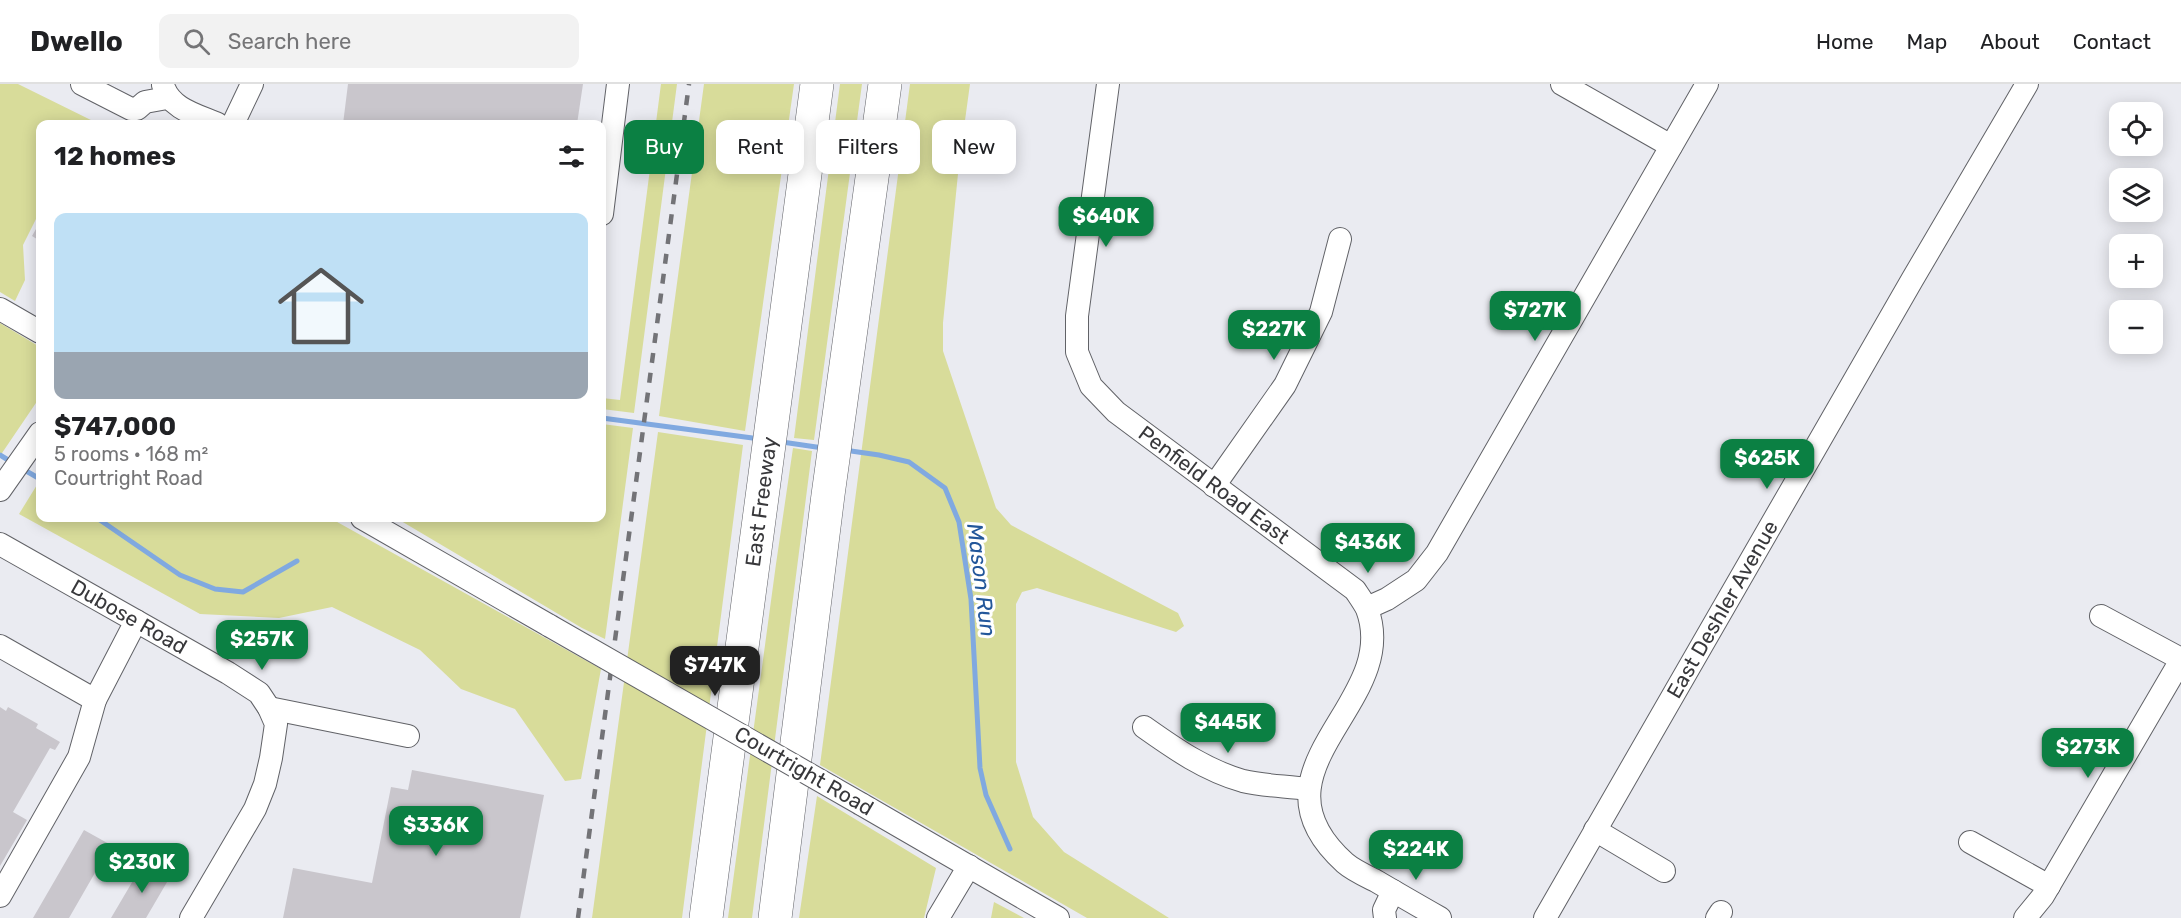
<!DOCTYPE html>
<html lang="en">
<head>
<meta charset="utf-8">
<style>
	body { margin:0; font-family:Rubik,sans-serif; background:#f2f2f2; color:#202124; height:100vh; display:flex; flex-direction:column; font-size:22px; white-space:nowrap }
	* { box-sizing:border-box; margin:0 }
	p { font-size:20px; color:#757577 }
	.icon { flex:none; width:33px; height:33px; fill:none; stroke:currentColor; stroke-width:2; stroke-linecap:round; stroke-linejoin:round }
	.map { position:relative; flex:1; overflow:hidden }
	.side { position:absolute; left:36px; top:36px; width:570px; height:402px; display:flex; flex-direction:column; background:#fff; border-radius:12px; box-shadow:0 3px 15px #0003 }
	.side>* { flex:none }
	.top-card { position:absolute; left:624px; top:36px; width:570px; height:54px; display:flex; gap:12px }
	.tools { position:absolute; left:2109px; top:18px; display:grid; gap:12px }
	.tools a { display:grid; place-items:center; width:54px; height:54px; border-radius:12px; background:#fff; box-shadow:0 3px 15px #0003; font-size:30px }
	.price { position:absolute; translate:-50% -51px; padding:0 14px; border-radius:12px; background:#0b8043; color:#fff; font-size:20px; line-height:39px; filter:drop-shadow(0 2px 3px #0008) }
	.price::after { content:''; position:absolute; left:50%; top:36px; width:18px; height:14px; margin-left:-9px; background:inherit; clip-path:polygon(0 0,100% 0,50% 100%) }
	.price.selected { background:#222; color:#fff }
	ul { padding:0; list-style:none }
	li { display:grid; align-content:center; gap:12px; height:318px; padding:0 18px }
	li+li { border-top:2px solid #e0e0e0 }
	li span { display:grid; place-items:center; height:186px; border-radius:12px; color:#555 }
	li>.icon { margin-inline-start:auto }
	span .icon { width:108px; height:108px; fill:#fffc; stroke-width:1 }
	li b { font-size:26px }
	h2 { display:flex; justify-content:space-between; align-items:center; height:72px; padding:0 18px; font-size:26px }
	.tag { padding:0 21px; border-radius:12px; background:#fff; box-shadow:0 3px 15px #0003; font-size:21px; line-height:54px }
	.tag.selected { background:#0b8043; color:#fff }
	header { display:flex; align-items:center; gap:36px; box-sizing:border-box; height:84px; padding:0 30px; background:#fff; border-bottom:2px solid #e0e0e0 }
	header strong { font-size:28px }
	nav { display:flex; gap:33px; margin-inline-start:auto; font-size:21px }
	.search { width:420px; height:54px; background:#f2f2f2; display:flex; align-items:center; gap:15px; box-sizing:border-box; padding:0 21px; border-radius:12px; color:#757577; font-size:22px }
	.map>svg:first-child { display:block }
</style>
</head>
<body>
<header>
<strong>Dwello</strong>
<div class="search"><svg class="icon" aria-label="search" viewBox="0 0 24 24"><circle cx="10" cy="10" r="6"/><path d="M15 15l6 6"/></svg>Search here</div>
<nav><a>Home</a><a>Map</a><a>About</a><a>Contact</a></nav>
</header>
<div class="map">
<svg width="2181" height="834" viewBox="0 0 2181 834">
	<rect width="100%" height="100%" fill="#eaebf1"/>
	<path fill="#d8dc9a" d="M0,0h18l81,40h-59v87l-17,34 2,35 -10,21 -15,-9z
		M661,0h16l-43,329 -32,-4v-11l18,2z
		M704,0h90l-49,347 -86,-15z
		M840,0h22l-48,356 -20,-2z
		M910,0h60l-11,80 -16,159v28l53,157 15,17 167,88 6,13 -8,6 -139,-44 -15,4 -6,12v158l17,55 31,35 105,66h-82l-267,-153z
		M0,239l40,24v50l-40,59z
		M602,340l31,4 -28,211 -23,-11 -186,-110h206z
		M658,348l85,13 -61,473h-90z
		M793,364l19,3 -60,467h-24l48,-354z
		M40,396v38h290l271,151 -20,110 -16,2 -50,-72 -54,-20 -41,-39 -88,-43 -53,11 -79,-4 -181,-100z
		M817,712l119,72 -12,50h-125z
		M994,818l30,16h-33z"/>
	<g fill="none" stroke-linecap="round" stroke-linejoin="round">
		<path stroke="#80a9e0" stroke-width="5" d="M602,334l158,21
			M782,358l41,6
			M844,366l35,5 30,7 36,26 14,34 12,77 9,169 6,27 24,54
			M0,371l13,8
			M21,384l19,11
			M97,434l83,57 35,14 28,3 54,-31"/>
	</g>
	<path fill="#c9c6cc" d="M348,0h235l-6,40h-234z
		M40,138v19l-8,-5z
		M0,623l6,4 2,-4 30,17 -2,4 24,14 -5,8 -5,-2 -37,64 14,8 -27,46z
		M412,686l132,25 -24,123h-237l10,-50 79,15 19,-96 17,3z
		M84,746l27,15 -42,73h-36z
		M144,778l26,15 -24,41h-35z"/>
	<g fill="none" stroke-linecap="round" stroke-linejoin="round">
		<defs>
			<g id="minor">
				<path d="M82,0l49,25h6l8,-7 22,-4"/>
				<path id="s1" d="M1108,0l-31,232v36l14,34 25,26 239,178c4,6 9,13 12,19 36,95 -127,160 -22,254 8,7 21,13 31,18 22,13 43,25 64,37"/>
				<path d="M1562,0l109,62"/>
				<path d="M163,1c7,24 34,30 55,39"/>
				<path d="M233,40l19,-40"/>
				<path d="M602,130l16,-130"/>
				<path d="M0,225l40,23"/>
				<path d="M1214,402l71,-101 36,-73 19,-73"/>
				<path d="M0,406l40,-57"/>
				<path d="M362,434l188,108"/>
				<path id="s2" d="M0,460l228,129 31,20 10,15 7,16 -5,34 -6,26 -10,25 -64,109"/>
				<path d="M1367,524l20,-9 29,-19 21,-27 270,-469"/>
				<path d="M2101,532l80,43"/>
				<path d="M0,562l95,54 41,-79"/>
				<path d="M269,624l139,28"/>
				<path d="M1144,643c31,22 61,43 99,54 20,5 44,5 65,8"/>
				<path d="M861,720l197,114"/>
				<path d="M1595,746l69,41"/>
				<path d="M1970,758l79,44"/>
				<path d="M0,812l79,-139 16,-57"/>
				<path d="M938,834l31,-52"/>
				<path d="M1385,834l-1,-8 9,-19"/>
				<path id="s3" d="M1545,834l367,-638 115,-196"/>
				<path d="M1717,834l4,-6"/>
				<path d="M2025,834l18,-22 138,-236"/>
			</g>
			<g id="highway">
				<path id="s4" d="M706,834l111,-834"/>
				<path d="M775,834l53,-423 57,-411"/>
			</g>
		</defs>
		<use href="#minor" stroke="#616267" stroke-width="24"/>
		<use href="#highway" stroke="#616267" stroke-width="34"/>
		<use href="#minor" stroke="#fff" stroke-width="22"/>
		<use href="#highway" stroke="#fff" stroke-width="33"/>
		<path stroke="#737377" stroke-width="4.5" stroke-dasharray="10 10" stroke-linecap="butt" d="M578,834l111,-834"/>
		<defs>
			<path id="minor-bridge" d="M550,542l311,178"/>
		</defs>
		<use href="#minor-bridge" stroke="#616267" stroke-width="24" stroke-linecap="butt"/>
		<use href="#minor-bridge" stroke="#fff" stroke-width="22"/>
	</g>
	<g text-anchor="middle" stroke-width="6" stroke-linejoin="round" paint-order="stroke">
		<g font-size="21" fill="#38383b" stroke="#fff">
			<text dy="7" stroke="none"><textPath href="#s1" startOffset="465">Penfield Road East</textPath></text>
			<text dy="7" stroke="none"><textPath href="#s4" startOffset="420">East Freeway</textPath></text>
			<text dy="7" stroke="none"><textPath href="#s3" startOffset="356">East Deshler Avenue</textPath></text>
			<text dy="7" stroke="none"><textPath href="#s2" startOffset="148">Dubose Road</textPath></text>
			<text transform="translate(804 687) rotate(30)" y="7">Courtright Road</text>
		</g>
		<g font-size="22" font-style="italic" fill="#23579a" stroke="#fff">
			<text transform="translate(982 496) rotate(83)" y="8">Mason Run</text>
		</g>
	</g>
</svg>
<div class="tools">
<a><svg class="icon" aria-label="locate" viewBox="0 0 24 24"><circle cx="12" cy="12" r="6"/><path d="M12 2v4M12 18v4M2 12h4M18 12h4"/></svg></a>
<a><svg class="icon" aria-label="layers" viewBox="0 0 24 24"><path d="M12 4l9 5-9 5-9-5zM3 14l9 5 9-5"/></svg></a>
<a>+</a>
<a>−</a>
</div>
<b class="price" style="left:1106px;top:164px">$640K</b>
<b class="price" style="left:1535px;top:258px">$727K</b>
<b class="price" style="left:1274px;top:277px">$227K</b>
<b class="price" style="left:1767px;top:406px">$625K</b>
<b class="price" style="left:1368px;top:490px">$436K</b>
<b class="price" style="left:262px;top:587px">$257K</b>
<b class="price selected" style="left:715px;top:613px">$747K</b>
<b class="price" style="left:1228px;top:670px">$445K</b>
<b class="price" style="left:2088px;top:695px">$273K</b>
<b class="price" style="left:436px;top:773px">$336K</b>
<b class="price" style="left:1416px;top:797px">$224K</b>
<b class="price" style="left:142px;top:810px">$230K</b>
<div class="top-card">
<a class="tag selected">Buy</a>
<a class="tag">Rent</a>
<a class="tag">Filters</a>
<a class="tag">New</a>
</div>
<section class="side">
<h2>12 homes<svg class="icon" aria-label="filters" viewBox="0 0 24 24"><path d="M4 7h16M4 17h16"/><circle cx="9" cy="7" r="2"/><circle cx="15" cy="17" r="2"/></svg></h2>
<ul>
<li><span style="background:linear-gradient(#bfe0f5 75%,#9aa5b1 0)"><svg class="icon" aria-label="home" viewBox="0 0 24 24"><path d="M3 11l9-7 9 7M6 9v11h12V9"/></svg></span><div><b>$747,000</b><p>5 rooms · 168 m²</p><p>Courtright Road</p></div></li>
</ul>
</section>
</div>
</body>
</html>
